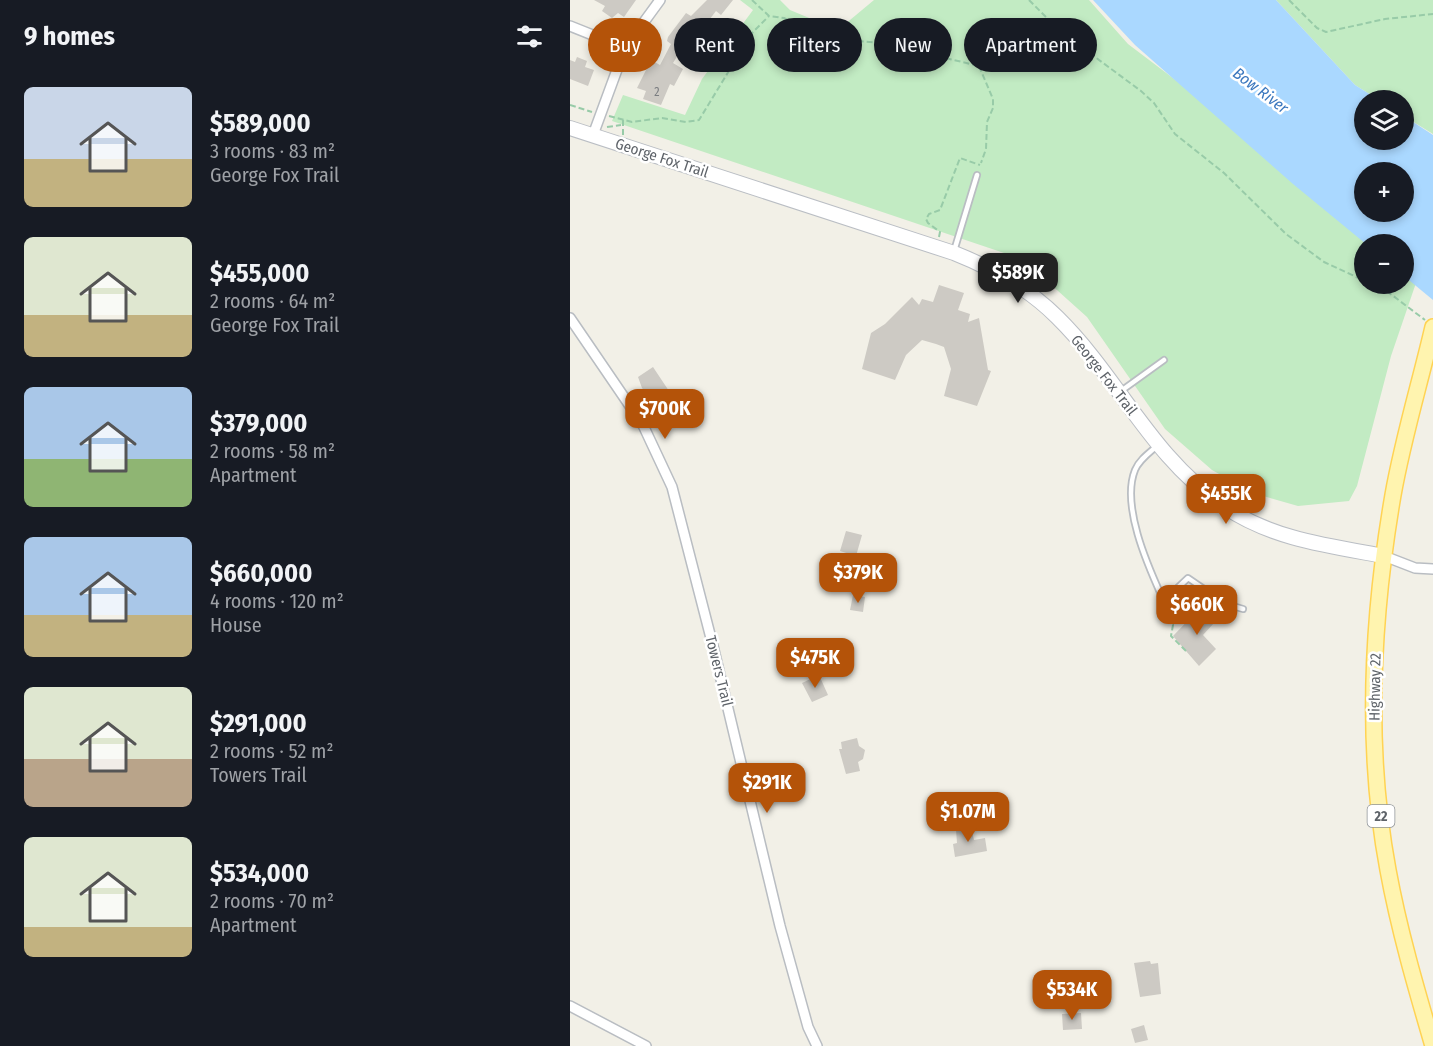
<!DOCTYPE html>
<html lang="en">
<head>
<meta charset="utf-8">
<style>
	body { margin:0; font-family:"Fira Sans Condensed",sans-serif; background:#242831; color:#f1f3f6; height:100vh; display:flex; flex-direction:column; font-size:22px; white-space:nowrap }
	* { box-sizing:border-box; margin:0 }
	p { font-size:20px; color:#9ea1a6 }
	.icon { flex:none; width:33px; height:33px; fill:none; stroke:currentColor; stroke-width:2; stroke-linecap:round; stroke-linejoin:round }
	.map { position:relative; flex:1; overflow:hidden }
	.details { display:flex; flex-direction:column; background:#171b24; width:570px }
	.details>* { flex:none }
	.hud { position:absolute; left:18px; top:18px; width:570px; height:54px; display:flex; gap:12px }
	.buttons { position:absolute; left:784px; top:90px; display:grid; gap:12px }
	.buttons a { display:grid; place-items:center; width:60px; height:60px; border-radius:50%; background:#171b24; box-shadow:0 3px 9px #0003; font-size:30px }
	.price { position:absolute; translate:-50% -51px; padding:0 14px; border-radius:12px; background:#b45309; color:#fff; font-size:20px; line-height:39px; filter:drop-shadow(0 2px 3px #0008) }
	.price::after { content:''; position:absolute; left:50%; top:36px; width:18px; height:14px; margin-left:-9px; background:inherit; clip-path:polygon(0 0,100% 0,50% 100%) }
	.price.current { background:#222; color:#fff }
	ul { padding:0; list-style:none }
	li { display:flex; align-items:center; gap:18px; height:150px; padding:0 24px }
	li span { display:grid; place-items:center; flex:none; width:168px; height:120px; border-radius:9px; color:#555 }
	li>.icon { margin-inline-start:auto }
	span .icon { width:72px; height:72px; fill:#fffc; stroke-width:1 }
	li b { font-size:26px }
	h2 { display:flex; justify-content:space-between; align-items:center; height:72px; padding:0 24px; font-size:26px }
	.chip { padding:0 21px; border-radius:27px; background:#171b24; box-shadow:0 3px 9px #0003; font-size:21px; line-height:54px }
	.chip.current { background:#b45309; color:#fff }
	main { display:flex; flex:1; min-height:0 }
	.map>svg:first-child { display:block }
</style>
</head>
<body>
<main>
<section class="details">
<h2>9 homes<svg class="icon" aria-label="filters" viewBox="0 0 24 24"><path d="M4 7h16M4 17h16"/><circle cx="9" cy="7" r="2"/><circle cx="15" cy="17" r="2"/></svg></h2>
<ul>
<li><span style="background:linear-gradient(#c9d6e8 60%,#c2b280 0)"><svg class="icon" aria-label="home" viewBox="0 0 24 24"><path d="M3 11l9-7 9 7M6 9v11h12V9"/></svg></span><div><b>$589,000</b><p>3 rooms · 83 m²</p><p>George Fox Trail</p></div></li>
<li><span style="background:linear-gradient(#dfe7d0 65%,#c2b280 0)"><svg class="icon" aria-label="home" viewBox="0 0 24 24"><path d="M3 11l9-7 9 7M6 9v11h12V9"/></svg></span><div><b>$455,000</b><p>2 rooms · 64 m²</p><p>George Fox Trail</p></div></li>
<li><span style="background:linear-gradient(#a9c7e8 60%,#8fb573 0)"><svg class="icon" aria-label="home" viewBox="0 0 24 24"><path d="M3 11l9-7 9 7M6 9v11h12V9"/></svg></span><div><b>$379,000</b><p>2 rooms · 58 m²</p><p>Apartment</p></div></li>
<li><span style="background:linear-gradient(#a9c7e8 65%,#c2b280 0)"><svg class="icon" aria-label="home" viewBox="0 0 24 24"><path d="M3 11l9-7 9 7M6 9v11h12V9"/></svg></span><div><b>$660,000</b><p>4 rooms · 120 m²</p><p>House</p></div></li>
<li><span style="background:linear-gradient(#dfe7d0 60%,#b9a48a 0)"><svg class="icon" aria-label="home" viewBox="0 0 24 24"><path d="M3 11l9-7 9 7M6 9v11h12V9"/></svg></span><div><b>$291,000</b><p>2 rooms · 52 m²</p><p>Towers Trail</p></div></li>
<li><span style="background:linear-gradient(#dfe7d0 75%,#c2b280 0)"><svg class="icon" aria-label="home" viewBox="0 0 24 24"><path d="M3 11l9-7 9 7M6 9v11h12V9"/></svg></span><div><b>$534,000</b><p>2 rooms · 70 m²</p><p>Apartment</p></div></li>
</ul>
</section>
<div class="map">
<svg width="863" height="1046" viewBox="0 0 863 1046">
	<rect width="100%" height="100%" fill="#f2f0e7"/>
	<path fill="#c2ebc3" d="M170,0h40l10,10 48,20 36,-30h215l39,44 132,100 112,100h-7v40h39v-14l13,10 -26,76 -34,130 -8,15 -51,5 -45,-13 -41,-23 -47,-41 -78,-112 -49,-44 -31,-19 -395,-133 11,-26 62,20 17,-36 51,-69z
		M706,0h157v134l-29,-18v-16h-25l-24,-15z"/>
	<path fill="#aad8ff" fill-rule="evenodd" d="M523,0h183l79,85 24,15h-14v40h39v-24l29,19v165l-29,-24v-32h-38l-73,-60 -158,-139zM795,172h39v40h-39z"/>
	<path fill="#cdcac4" d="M24,0h42l-12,17 -6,-4 -6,5 -10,-7 3,-5z
		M137,0h26l-12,15 -5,-4 -16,21 -4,-3 -11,15 -12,19 10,6 -9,17 -4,-2 -9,21 -18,-6 3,-8 -9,-3 14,-28 9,5 11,-21 -4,-3 1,-4 18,-24 5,3z
		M7,57l10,4 -2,6 9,3 -6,16 -18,-7v-19l5,2z
		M369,285l25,8 -6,17 12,4 -2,8 11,-4 9,52 3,1 -14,35 -33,-10 7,-27 -7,-22 -8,-3 -14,-4 -16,15 -11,25 -33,-11 9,-36 14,-9 27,-27 7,8 3,-6 11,3z
		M83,367l20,30 -6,4 2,3 -9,6 -18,-22 -4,-11z
		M276,531l16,4 -6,21 -16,-5z
		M283,595l12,2 -2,15 -13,-2z
		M637,607l8,9 -1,7 -11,12 13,14 -17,17 -26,-30 26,-27 2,1z
		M249,675l9,20 -16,7 -10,-19z
		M287,738l2,8 6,4 -2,9 -5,3 2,9 -14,3 -7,-25h3l-1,-7z
		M401,827l3,13 11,-2 2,13 -32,6 -2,-13 4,-1 -1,-13z
		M580,961l1,3 7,-1 3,31 -21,3 -6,-34z
		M511,1013l1,16 -19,1 -1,-16z
		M574,1025l4,15 -13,3 -4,-14z"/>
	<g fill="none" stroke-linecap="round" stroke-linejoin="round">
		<defs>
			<path id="lane" d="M384,251l23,-76
				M551,391l43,-31
				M587,446c-8,7 -18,14 -22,24 -14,35 12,94 27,127l7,-1 19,-18 38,26 17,5"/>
			<path id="street" d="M0,26l55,22
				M23,135l32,-87 35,-48
				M0,318l73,107 29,62 41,159 67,280 28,101 9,19
				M814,556l31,12 18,1
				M0,1006l76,40"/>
			<path id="secondary" d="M0,128l384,125c38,15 74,35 103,64 63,62 92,138 168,190 47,32 104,39 159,49"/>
			<path id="primary" d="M863,1046c-17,-58 -34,-116 -45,-176 -23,-123 -16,-253 5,-375 10,-57 27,-112 40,-168"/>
		</defs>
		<use href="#lane" stroke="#b9bdc2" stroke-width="8"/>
		<use href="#street" stroke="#b9bdc2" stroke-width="12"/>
		<use href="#secondary" stroke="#babec4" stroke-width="16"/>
		<use href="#primary" stroke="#ffd353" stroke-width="18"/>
		<path stroke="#98cba8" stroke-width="2" stroke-dasharray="6 3" stroke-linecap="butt" d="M182,0l17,16 15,2 40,20 58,5 97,23c11,-34 40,-39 72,-44
			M459,0l22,22 17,9 27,26 46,34 13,12 21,31 49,39 62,61 38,28 41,19
			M719,0l28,28 9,4 59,-13 48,-5
			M409,66l14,33v9l-6,14 -1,27 -5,14
			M0,105l22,7
			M39,116l23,6 30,-4 24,4 13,-2 53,-87 17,-17
			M37,127l14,-2
			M53,135v-15
			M369,237l1,-5 -12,-9 -2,-4 3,-5 11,-4 20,-52 20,7
			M800,284l18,8 37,28
			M595,603l-2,4 11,12
			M641,612l4,-8
			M616,651l-15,-15 2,-11 -6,-6 20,-21 12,-4"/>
		<use href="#lane" stroke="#fff" stroke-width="4.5"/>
		<use href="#street" stroke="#fff" stroke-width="9"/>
		<use href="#secondary" stroke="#fff" stroke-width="14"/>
		<use href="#primary" stroke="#fff4af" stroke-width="15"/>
	</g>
	<g text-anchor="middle" stroke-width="5" stroke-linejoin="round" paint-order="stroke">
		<g font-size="12" fill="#7a7d80">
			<text x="87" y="96">2</text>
		</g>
		<rect fill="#fff" stroke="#8e9296" stroke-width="1.5" x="797.5" y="805" width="27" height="22" rx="4.5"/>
		<g font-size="14" font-weight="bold" fill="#5e6369">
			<text x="811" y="821">22</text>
		</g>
		<g font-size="15" fill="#5e6369" stroke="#fff">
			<text transform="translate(92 158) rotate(18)" y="5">George Fox Trail</text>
			<text transform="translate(534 375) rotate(52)" y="5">George Fox Trail</text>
			<text transform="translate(149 671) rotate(76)" y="5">Towers Trail</text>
			<text transform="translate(805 687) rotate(-89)" y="5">Highway 22</text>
		</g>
		<g font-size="16" font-style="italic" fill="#3a77be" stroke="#fff">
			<text transform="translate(691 90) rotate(37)" y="6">Bow River</text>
		</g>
	</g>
</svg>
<div class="buttons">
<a><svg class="icon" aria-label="layers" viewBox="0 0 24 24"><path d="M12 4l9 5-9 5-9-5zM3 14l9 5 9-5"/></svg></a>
<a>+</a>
<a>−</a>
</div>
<b class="price current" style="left:448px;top:304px">$589K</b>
<b class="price" style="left:95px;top:440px">$700K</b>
<b class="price" style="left:656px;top:525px">$455K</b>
<b class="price" style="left:288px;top:604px">$379K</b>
<b class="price" style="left:627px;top:636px">$660K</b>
<b class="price" style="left:245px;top:689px">$475K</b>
<b class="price" style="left:197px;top:814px">$291K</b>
<b class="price" style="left:398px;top:843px">$1.07M</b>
<b class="price" style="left:502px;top:1021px">$534K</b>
<div class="hud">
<a class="chip current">Buy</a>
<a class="chip">Rent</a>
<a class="chip">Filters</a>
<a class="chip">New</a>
<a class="chip">Apartment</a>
</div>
</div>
</main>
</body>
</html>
